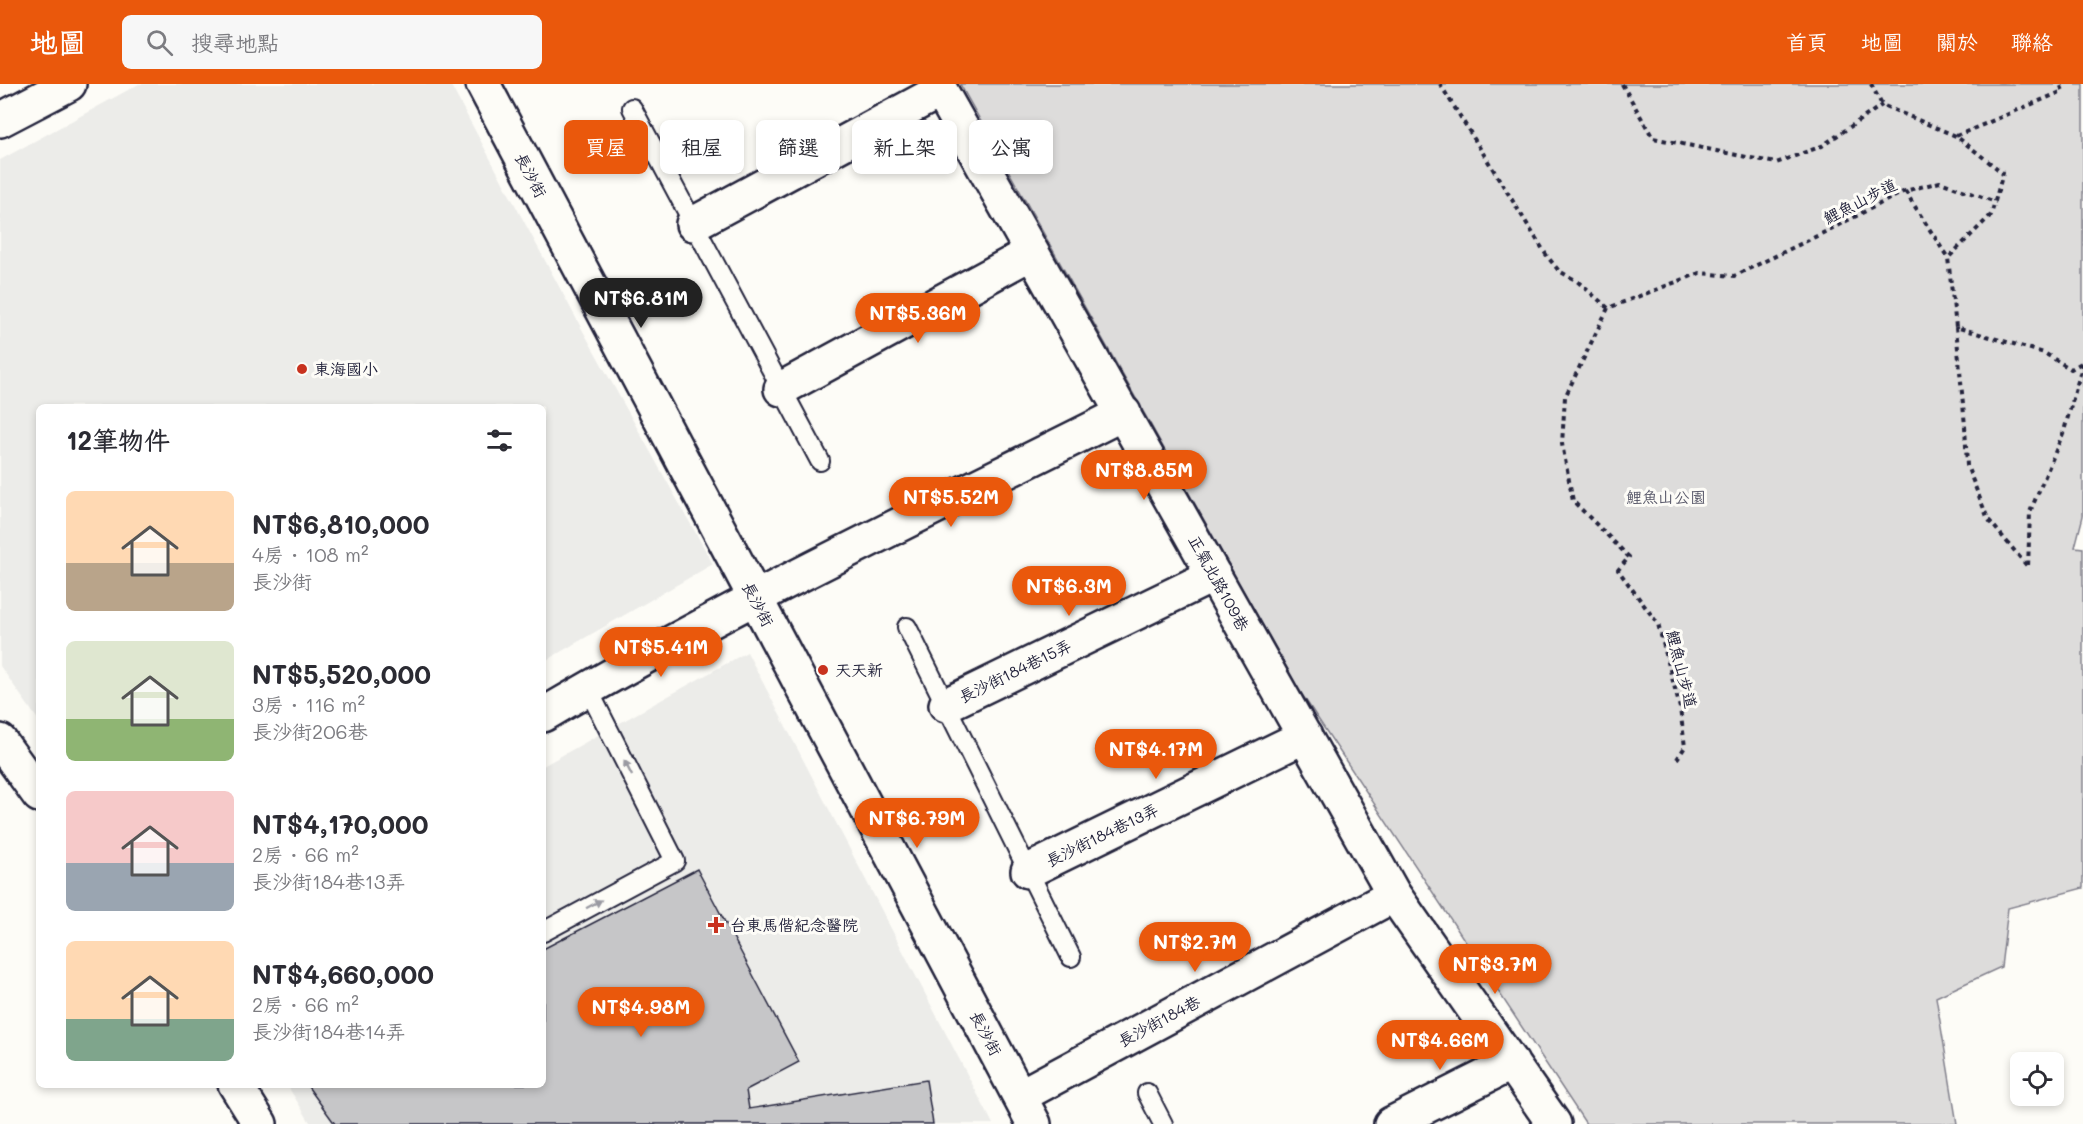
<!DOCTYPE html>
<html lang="zh-TW">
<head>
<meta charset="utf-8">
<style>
	body { margin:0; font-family:Mali,"LXGW WenKai TC",sans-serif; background:#f7f7f7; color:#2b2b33; height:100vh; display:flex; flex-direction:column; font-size:22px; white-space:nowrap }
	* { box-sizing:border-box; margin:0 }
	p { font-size:20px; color:#7c7c81 }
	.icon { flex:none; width:33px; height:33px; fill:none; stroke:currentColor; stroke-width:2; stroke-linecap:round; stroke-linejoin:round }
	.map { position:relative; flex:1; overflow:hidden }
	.side { position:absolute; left:36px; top:320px; width:510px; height:684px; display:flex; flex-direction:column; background:#fff; border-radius:9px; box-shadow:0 3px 9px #0003 }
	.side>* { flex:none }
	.guide { position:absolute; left:564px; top:36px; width:570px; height:54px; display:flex; gap:12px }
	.buttons { position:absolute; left:2010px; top:968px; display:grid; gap:12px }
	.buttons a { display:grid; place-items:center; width:54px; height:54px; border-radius:9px; background:#fff; box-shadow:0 3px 9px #0003; font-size:30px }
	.price { position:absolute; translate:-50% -51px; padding:0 14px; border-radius:21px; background:#ea580c; color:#fff; font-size:20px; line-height:39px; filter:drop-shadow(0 2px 3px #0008) }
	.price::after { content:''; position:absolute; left:50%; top:36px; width:18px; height:14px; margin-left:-9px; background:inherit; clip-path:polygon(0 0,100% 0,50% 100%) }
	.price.on { background:#222; color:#fff }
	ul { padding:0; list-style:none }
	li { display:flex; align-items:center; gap:18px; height:150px; padding:0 30px }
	li span { display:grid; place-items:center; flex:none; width:168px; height:120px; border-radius:9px; color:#555 }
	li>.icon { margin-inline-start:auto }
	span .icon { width:72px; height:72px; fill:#fffc; stroke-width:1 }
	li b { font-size:26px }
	h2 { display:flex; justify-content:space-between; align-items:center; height:72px; padding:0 30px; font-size:26px }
	.chip { padding:0 21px; border-radius:9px; background:#fff; box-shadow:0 3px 9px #0003; font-size:21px; line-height:54px }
	.chip.on { background:#ea580c; color:#fff }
	header { display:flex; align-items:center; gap:36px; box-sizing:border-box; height:84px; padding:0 30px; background:#ea580c; color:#fff }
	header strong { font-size:28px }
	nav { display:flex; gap:33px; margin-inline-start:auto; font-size:21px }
	.search { width:420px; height:54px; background:#f7f7f7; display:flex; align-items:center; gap:15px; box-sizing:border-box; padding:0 21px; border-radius:9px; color:#7c7c81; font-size:22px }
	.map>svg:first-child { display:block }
</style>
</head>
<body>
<header>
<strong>地圖</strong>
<div class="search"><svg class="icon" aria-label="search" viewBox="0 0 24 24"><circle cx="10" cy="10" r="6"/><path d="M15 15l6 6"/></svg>搜尋地點</div>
<nav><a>首頁</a><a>地圖</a><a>關於</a><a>聯絡</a></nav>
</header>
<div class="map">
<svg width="2083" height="1040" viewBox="0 0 2083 1040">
	<rect width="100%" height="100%" fill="#fdfcf7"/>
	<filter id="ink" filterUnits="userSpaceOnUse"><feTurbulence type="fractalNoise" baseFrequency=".0167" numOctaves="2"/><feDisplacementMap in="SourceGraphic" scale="12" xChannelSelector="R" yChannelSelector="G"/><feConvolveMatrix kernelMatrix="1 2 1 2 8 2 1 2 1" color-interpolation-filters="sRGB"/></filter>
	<g filter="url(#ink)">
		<path fill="#ecece9" d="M139,0h311l133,247 130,233 -170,98v-256h-504v315l-39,-55v-506z
			M747,568l246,472h-682l-24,-39 256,-1v-318z"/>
		<path fill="#dddcdb" stroke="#807f8b" stroke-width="1.5" d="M960,0h1123v432l-8,31 8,1v340l-75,20 -7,59 -65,30 21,127h-371l-287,-434z"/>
		<path fill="#c6c6c8" stroke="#22223b" stroke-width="1.5" d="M697,785l102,193 -53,28 3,19 177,-29 7,44h-598l-29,-40h237v-135z"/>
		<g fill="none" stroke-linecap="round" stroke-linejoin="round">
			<defs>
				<path id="lane" d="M632,24l188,353
					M907,543l164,330
					M543,848l132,-71 -87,-172
					M1147,1009l16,31"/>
				<path id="street" d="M483,0l551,1040
					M937,0l457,811 160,229
					M0,36l69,-36
					M693,140l247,-133
					M781,305l250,-136
					M946,621l268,-130
					M543,631c188,-111 386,-204 581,-302
					M0,657l39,54
					M1028,787l277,-135
					M235,1000l25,40
					M1020,1012l374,-201
					M1391,1040l121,-61"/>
			</defs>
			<use href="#lane" stroke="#22223b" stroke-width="22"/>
			<use href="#street" stroke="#22223b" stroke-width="38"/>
			<path stroke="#22223b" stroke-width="4" stroke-dasharray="4.5 4.5" stroke-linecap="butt" d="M1440,0l107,172 12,15 18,10 31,27 92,-35 34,3 85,-41 86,-44 35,-9 56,20
				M1622,0l31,54 123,25 46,-17 60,-41
				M1871,0l11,21 74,31 47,37 -12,42 -43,43 8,69 88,26 27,16 12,-7
				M1956,52l107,-45 -3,-7
				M1905,107l43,67
				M1608,224l-43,89 -3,47 11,57 56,56 -11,13 40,54 22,84 5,39 -8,12
				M1956,243l9,99 2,40 21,53 40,48 2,-55 34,-81 19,-68"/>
			<use href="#lane" stroke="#fdfcf7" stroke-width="18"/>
			<use href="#street" stroke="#fdfcf7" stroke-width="33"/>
		</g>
		<defs><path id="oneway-solid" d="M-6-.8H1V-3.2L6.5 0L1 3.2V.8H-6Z" transform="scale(1.5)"/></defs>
		<g fill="#9a9aa2">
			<use href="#oneway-solid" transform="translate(628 684) rotate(-117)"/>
			<use href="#oneway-solid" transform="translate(594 820) rotate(-28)"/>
		</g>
	</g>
	<g fill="#c8321e" stroke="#fdfcf7" stroke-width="2">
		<circle cx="302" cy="285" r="6"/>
		<circle cx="823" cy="586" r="6"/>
		<path d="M713 832h6v6h6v6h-6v6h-6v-6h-6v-6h6z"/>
	</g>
	<g text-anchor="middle" stroke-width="6" stroke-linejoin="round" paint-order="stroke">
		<g font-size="16" fill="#22223b" stroke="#fdfcf7">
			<text transform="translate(531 91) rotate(62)" y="6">長沙街</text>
			<text transform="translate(1860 117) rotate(-27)" y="6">鯉魚山步道</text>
			<text transform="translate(1219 499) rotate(61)" y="6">正氣北路109巷</text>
			<text transform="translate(758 520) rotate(62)" y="6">長沙街</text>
			<text transform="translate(1682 585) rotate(76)" y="6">鯉魚山步道</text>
			<text transform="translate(1015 587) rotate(-26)" y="6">長沙街184巷15弄</text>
			<text transform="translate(1102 751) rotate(-26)" y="6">長沙街184巷13弄</text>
			<text transform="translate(1159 937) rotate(-28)" y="6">長沙街184巷</text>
			<text transform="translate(986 949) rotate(62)" y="6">長沙街</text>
		</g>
		<g font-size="16" fill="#22223b" stroke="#fdfcf7" text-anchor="start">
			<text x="314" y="291">東海國小</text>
			<text x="835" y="592">天天新</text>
			<text x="730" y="847">台東馬偕紀念醫院</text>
		</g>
		<g font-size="16" fill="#5a5a6b" stroke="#fdfcf7">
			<text x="1666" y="419">鯉魚山公園</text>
		</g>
	</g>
</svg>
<div class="buttons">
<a><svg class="icon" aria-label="locate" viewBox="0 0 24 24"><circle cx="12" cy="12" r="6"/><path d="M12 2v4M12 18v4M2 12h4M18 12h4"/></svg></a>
</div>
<b class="price on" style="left:641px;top:245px">NT$6.81M</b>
<b class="price" style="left:918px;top:260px">NT$5.36M</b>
<b class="price" style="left:1144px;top:417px">NT$8.85M</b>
<b class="price" style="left:951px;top:444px">NT$5.52M</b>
<b class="price" style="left:1069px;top:533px">NT$6.3M</b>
<b class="price" style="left:661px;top:594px">NT$5.41M</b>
<b class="price" style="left:1156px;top:696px">NT$4.17M</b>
<b class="price" style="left:917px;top:765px">NT$6.79M</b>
<b class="price" style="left:1195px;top:889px">NT$2.7M</b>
<b class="price" style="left:1495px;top:911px">NT$3.7M</b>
<b class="price" style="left:641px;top:954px">NT$4.98M</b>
<b class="price" style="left:1440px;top:987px">NT$4.66M</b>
<div class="guide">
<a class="chip on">買屋</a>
<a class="chip">租屋</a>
<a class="chip">篩選</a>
<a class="chip">新上架</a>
<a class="chip">公寓</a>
</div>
<section class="side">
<h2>12筆物件<svg class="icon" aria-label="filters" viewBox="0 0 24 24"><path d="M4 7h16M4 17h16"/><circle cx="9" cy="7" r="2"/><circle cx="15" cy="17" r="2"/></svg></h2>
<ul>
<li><span style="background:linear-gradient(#ffd9b3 60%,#b9a48a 0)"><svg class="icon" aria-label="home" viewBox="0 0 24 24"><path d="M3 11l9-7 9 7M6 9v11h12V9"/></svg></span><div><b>NT$6,810,000</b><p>4房 · 108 m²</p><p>長沙街</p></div></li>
<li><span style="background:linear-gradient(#dfe7d0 65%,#8fb573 0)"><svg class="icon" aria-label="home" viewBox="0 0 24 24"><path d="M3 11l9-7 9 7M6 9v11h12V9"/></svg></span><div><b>NT$5,520,000</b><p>3房 · 116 m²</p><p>長沙街206巷</p></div></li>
<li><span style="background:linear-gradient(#f6c9c9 60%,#9aa5b1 0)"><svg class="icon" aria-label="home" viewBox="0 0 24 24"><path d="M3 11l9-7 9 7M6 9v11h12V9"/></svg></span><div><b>NT$4,170,000</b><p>2房 · 66 m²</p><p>長沙街184巷13弄</p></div></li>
<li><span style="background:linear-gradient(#ffd9b3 65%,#7fa58c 0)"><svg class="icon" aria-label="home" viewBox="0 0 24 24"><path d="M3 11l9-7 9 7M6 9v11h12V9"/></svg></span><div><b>NT$4,660,000</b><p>2房 · 66 m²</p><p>長沙街184巷14弄</p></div></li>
</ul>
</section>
</div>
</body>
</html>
